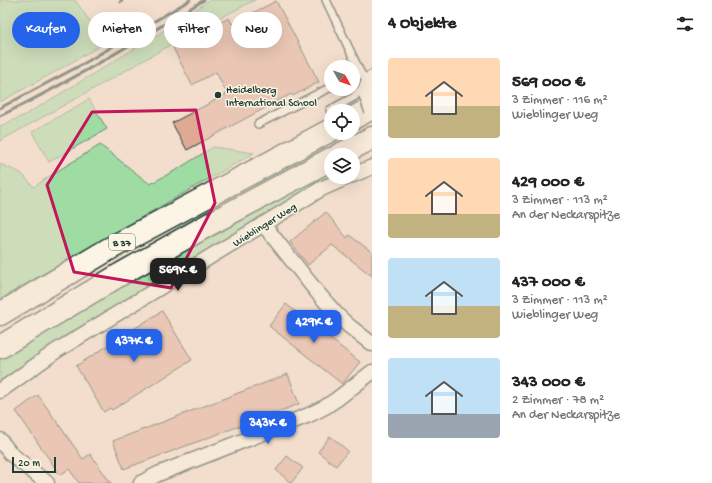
<!DOCTYPE html>
<html lang="de">
<head>
<meta charset="utf-8">
<style>
	body { margin:0; font-family:"Gochi Hand",sans-serif; background:#f2f2f2; color:#222; height:100vh; display:flex; flex-direction:column; font-size:15px; white-space:nowrap }
	* { box-sizing:border-box; margin:0 }
	p { font-size:13px; color:#767676 }
	.icon { flex:none; width:22px; height:22px; fill:none; stroke:currentColor; stroke-width:2; stroke-linecap:round; stroke-linejoin:round }
	.map { position:relative; flex:1; overflow:hidden }
	.panel { display:flex; flex-direction:column; background:#fff; width:340px }
	.panel>* { flex:none }
	.banner { position:absolute; left:12px; top:12px; width:300px; height:36px; display:flex; gap:8px }
	.needle { width:26px; rotate:130deg }
	.tools { position:absolute; left:324px; top:60px; display:grid; gap:8px }
	.tools a { display:grid; place-items:center; width:36px; height:36px; border-radius:50%; background:#fff; box-shadow:0 4px 16px #0002; font-size:20px }
	.scale { position:absolute; left:12px; bottom:10px; width:44px; box-sizing:border-box; padding-left:4px; border:2px solid #1f3d34; border-top:0; font-size:11px; line-height:14px; white-space:nowrap; color:#1f3d34; -webkit-text-stroke:3px #fcf5e5; paint-order:stroke }
	.price { position:absolute; translate:-50% -34px; padding:0 9px; border-radius:8px; background:#2563eb; color:#fff; font-size:13px; line-height:26px; filter:drop-shadow(0 1px 2px #0008) }
	.price::after { content:''; position:absolute; left:50%; top:24px; width:12px; height:9px; margin-left:-6px; background:inherit; clip-path:polygon(0 0,100% 0,50% 100%) }
	.price.current { background:#222; color:#fff }
	ul { padding:0; list-style:none }
	li { display:flex; align-items:center; gap:12px; height:100px; padding:0 16px }
	li span { display:grid; place-items:center; flex:none; width:112px; height:80px; border-radius:4px; color:#555 }
	li>.icon { margin-inline-start:auto }
	span .icon { width:48px; height:48px; fill:#fffc; stroke-width:1 }
	li b { font-size:17px }
	h2 { display:flex; justify-content:space-between; align-items:center; height:48px; padding:0 16px; font-size:17px }
	.pill { padding:0 14px; border-radius:18px; background:#fff; box-shadow:0 4px 16px #0002; font-size:14px; line-height:36px }
	.pill.current { background:#2563eb; color:#fff }
	main { display:flex; flex:1; min-height:0 }
	.map>svg:first-child { display:block }
</style>
</head>
<body>
<main>
<div class="map">
<svg width="372" height="483" viewBox="0 0 372 483">
	<rect width="100%" height="100%" fill="#f3decd"/>
	<filter id="ink" filterUnits="userSpaceOnUse"><feTurbulence type="fractalNoise" baseFrequency=".025" numOctaves="2"/><feDisplacementMap in="SourceGraphic" scale="8" xChannelSelector="R" yChannelSelector="G"/><feConvolveMatrix kernelMatrix="1 2 1 2 8 2 1 2 1" color-interpolation-filters="sRGB"/></filter>
	<g filter="url(#ink)">
		<path fill="#9fdca3" stroke="#5f8c6c" d="M0,0h75l30,43 -52,30 -53,29z
			M210,0h45l-62,32 -75,43 -118,66v-15l25,-11 129,-78z
			M89,99l18,30 -58,33 -17,-30z
			M100,145l50,39 28,-15 35,-22 41,6 -161,92 -78,45 -15,10v-136l21,9 13,14 17,-12z
			M328,172l3,6 -61,34 -208,126 -62,43v-22l52,-33z"/>
		<path fill="#dfa994" stroke="#1f3d34" d="M276,1l43,81 -26,14 -2,-2 -104,56 -15,-27 55,-29 -11,-22 -24,13 -19,-37 56,-30 3,6z
			M326,212l21,26 2,-3 23,17v24l-40,-31 -24,20 -18,-23z
			M286,304l74,58 -18,22 -73,-58z
			M162,311l30,49 -80,50 -2,-2 -6,4 -28,-46z
			M288,374l11,30 -175,65 -11,-28z
			M38,395l45,64 7,-5 21,29h-32l-10,-14 -9,6 -44,-64z
			M330,436l18,15 -12,15 -18,-14z
			M287,456l16,12 -12,15 -15,-13z"/>
		<g fill="none" stroke-linecap="round" stroke-linejoin="round">
			<defs>
				<path id="lane" d="M326,0l35,74 8,7 -15,16 -24,13
					M353,77l8,-3
					M258,124l73,-37"/>
				<path id="street" d="M367,97c-2,-7 -1,-14 5,-19
					M353,175l19,-8
					M263,224l54,68 21,24 11,10 23,18
					M0,391l56,-40 265,-162 27,-12
					M0,440l11,14 36,29
					M141,483l17,-9 151,-59 16,-8 12,-8 35,-27"/>
				<path id="highway" d="M353,118l19,-10
					M339,155l33,-17
					M0,314l109,-65 222,-119
					M0,347l121,-73 87,-49 123,-66"/>
			</defs>
			<use href="#lane" stroke="#1f3d34" stroke-width="10"/>
			<use href="#street" stroke="#1f3d34" stroke-width="17"/>
			<use href="#highway" stroke="#1f3d34" stroke-width="25"/>
			<use href="#lane" stroke="#fcf5e5" stroke-width="7"/>
			<use href="#street" stroke="#fcf5e5" stroke-width="14"/>
			<use href="#highway" stroke="#fcf5e5" stroke-width="22"/>
			<path stroke="#1f3d34" stroke-width="3" d="M120,2l2,-2
				M0,108l83,-44 107,-64
				M0,116c70,-34 137,-75 204,-116"/>
			<defs>
				<path id="street-bridge" d="M367,97l5,14"/>
			</defs>
			<use href="#street-bridge" stroke="#1f3d34" stroke-width="17" stroke-linecap="butt"/>
			<use href="#street-bridge" stroke="#fcf5e5" stroke-width="14"/>
		</g>
	</g>
	<path d="M0 0H372V483H0ZM196,110l19,93 -44,85 -97,-16 -27,-87 45,-73z" fill="#f3decd" fill-opacity=".55" fill-rule="evenodd"/>
	<path fill="none" stroke="#c2185b" stroke-width="3" stroke-linejoin="round" d="M196,110l19,93 -44,85 -97,-16 -27,-87 45,-73z"/>
	<circle fill="#1f3d34" stroke="#fcf5e5" stroke-width="1.5" cx="218" cy="95" r="4"/>
	<g text-anchor="middle" stroke-width="3" stroke-linejoin="round" paint-order="stroke">
		<rect fill="#fcf5e5" stroke="#617469" stroke-width="1" x="109" y="234" width="26" height="16" rx="3"/>
		<g font-size="10" font-weight="bold" fill="#1f3d34">
			<text x="122" y="246">B 37</text>
		</g>
		<g font-size="11" fill="#1f3d34" stroke="#fcf5e5" text-anchor="start">
			<text x="226" y="93">Heidelberg<tspan x="226" dy="13">International School</tspan></text>
		</g>
		<g font-size="11" fill="#1f3d34" stroke="#fcf5e5">
			<text transform="translate(264 224) rotate(-32)" y="4">Wieblinger Weg</text>
		</g>
	</g>
</svg>
<div class="tools">
<a><svg class="needle" viewBox="-14 -14 28 28"><path d="M0-13l5 13h-10z" fill="#e53935"/><path d="M0 13l5-13h-10z" fill="#767676"/></svg></a>
<a><svg class="icon" aria-label="locate" viewBox="0 0 24 24"><circle cx="12" cy="12" r="6"/><path d="M12 2v4M12 18v4M2 12h4M18 12h4"/></svg></a>
<a><svg class="icon" aria-label="layers" viewBox="0 0 24 24"><path d="M12 4l9 5-9 5-9-5zM3 14l9 5 9-5"/></svg></a>
</div>
<div class="scale">20 m</div>
<b class="price current" style="left:178px;top:292px">569K €</b>
<b class="price" style="left:314px;top:344px">429K €</b>
<b class="price" style="left:134px;top:363px">437K €</b>
<b class="price" style="left:268px;top:445px">343K €</b>
<div class="banner">
<a class="pill current">Kaufen</a>
<a class="pill">Mieten</a>
<a class="pill">Filter</a>
<a class="pill">Neu</a>
</div>
</div>
<section class="panel">
<h2>4 Objekte<svg class="icon" aria-label="filters" viewBox="0 0 24 24"><path d="M4 7h16M4 17h16"/><circle cx="9" cy="7" r="2"/><circle cx="15" cy="17" r="2"/></svg></h2>
<ul>
<li><span style="background:linear-gradient(#ffd9b3 60%,#c2b280 0)"><svg class="icon" aria-label="home" viewBox="0 0 24 24"><path d="M3 11l9-7 9 7M6 9v11h12V9"/></svg></span><div><b>569 000 €</b><p>3 Zimmer · 116 m²</p><p>Wieblinger Weg</p></div></li>
<li><span style="background:linear-gradient(#ffd9b3 70%,#c2b280 0)"><svg class="icon" aria-label="home" viewBox="0 0 24 24"><path d="M3 11l9-7 9 7M6 9v11h12V9"/></svg></span><div><b>429 000 €</b><p>3 Zimmer · 113 m²</p><p>An der Neckarspitze</p></div></li>
<li><span style="background:linear-gradient(#bfe0f5 60%,#c2b280 0)"><svg class="icon" aria-label="home" viewBox="0 0 24 24"><path d="M3 11l9-7 9 7M6 9v11h12V9"/></svg></span><div><b>437 000 €</b><p>3 Zimmer · 113 m²</p><p>Wieblinger Weg</p></div></li>
<li><span style="background:linear-gradient(#bfe0f5 70%,#9aa5b1 0)"><svg class="icon" aria-label="home" viewBox="0 0 24 24"><path d="M3 11l9-7 9 7M6 9v11h12V9"/></svg></span><div><b>343 000 €</b><p>2 Zimmer · 78 m²</p><p>An der Neckarspitze</p></div></li>
</ul>
</section>
</main>
</body>
</html>
